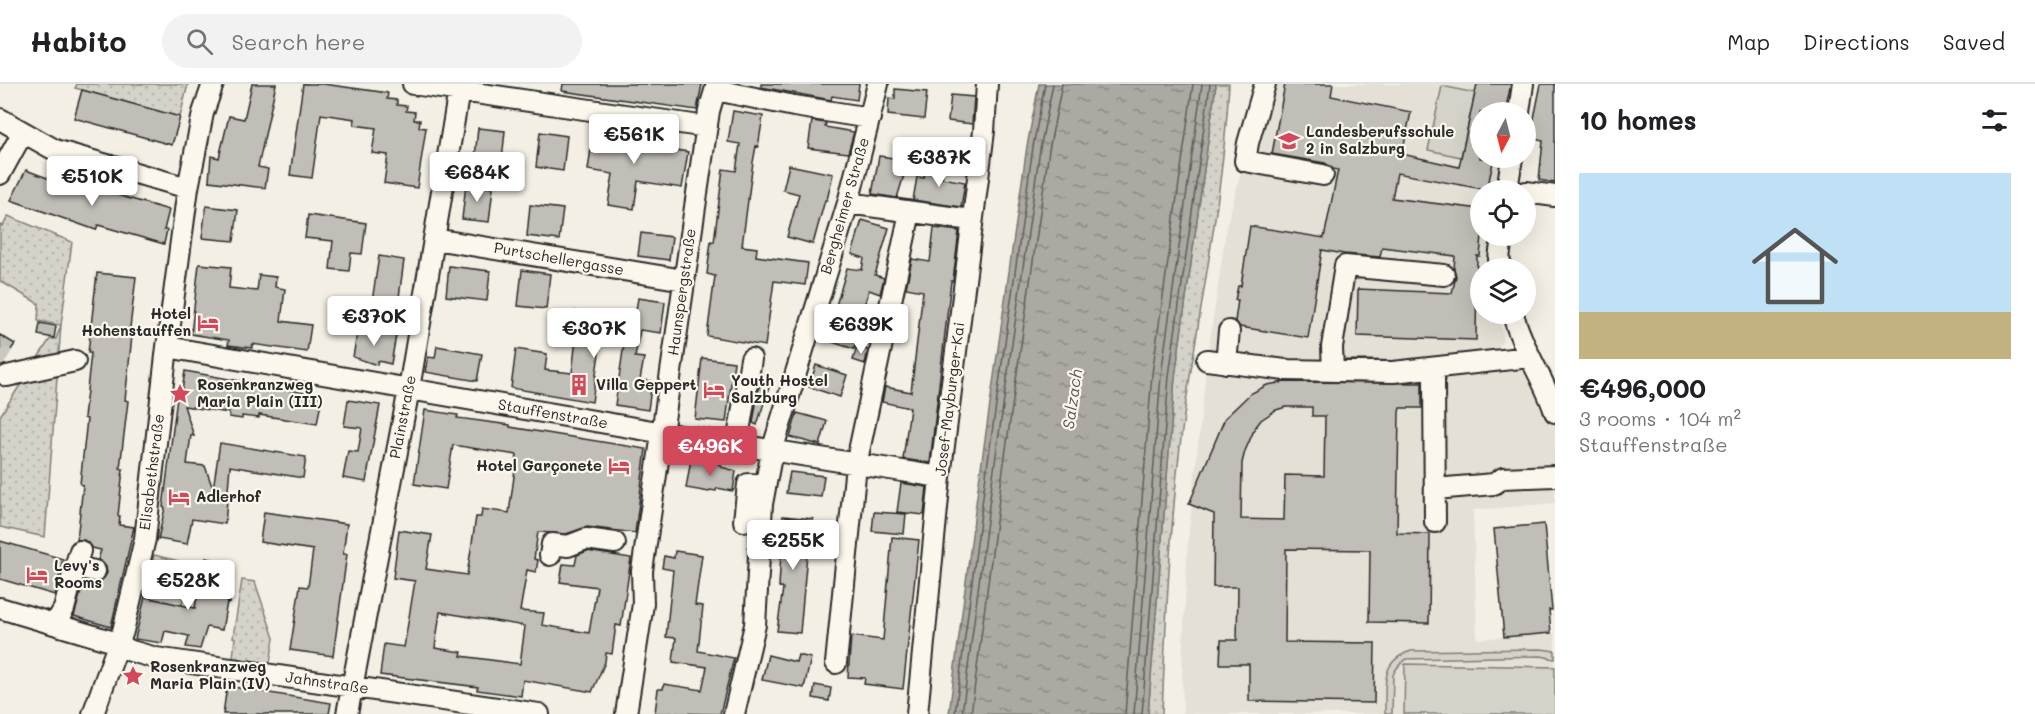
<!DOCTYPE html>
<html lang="en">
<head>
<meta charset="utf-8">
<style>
	body { margin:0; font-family:Mali,sans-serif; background:#f2f2f2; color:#202124; height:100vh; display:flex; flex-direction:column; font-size:22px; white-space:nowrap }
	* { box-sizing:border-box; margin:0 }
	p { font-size:20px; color:#757577 }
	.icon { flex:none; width:33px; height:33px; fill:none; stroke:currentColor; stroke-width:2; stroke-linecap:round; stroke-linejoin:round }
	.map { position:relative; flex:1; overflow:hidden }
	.side { display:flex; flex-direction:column; background:#fff; width:480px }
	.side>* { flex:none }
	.needle { width:39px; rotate:187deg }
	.tools { position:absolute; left:1470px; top:18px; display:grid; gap:12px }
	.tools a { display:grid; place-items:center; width:66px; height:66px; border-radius:50%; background:#fff; box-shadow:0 6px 24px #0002; font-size:30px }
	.price { position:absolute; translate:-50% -51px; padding:0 14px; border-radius:6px; background:#fff; color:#222; font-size:20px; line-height:39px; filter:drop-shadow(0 2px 3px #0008) }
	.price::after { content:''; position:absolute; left:50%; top:36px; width:18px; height:14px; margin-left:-9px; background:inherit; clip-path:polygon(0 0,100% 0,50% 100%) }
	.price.active { background:#d1495b; color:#fff }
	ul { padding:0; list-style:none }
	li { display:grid; align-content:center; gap:12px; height:318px; padding:0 24px }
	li+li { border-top:2px solid #e0e0e0 }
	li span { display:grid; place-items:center; height:186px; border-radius:0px; color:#555 }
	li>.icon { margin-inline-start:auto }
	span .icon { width:108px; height:108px; fill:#fffc; stroke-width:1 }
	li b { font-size:26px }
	h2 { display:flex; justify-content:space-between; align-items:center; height:72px; padding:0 24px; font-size:26px }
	header { display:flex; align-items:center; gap:36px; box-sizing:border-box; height:84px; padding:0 30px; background:#fff; border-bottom:2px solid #e0e0e0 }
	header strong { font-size:28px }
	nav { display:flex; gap:33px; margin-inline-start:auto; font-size:21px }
	.search { width:420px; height:54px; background:#f2f2f2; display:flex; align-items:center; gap:15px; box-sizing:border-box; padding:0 21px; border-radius:33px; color:#757577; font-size:22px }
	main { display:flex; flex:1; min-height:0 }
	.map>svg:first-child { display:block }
</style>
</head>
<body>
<header>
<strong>Habito</strong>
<div class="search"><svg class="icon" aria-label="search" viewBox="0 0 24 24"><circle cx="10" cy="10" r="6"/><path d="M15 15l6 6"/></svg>Search here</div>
<nav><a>Map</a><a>Directions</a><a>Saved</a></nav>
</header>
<main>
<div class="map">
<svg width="1555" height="630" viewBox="0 0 1555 630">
	<defs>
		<pattern id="grass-dots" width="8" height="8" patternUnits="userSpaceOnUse" patternTransform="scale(1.5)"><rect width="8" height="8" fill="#d5d2c9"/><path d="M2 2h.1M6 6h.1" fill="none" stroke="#b7b4ad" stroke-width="1.8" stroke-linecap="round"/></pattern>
		<pattern id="water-ripples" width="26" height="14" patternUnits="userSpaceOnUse" patternTransform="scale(1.5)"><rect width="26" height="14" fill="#aca9a2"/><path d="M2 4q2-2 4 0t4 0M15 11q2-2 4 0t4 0" fill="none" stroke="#8c8a84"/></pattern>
	</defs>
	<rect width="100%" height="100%" fill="#f3efe4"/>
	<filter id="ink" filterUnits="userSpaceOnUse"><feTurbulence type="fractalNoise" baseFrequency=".0167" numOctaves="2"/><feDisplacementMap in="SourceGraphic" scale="12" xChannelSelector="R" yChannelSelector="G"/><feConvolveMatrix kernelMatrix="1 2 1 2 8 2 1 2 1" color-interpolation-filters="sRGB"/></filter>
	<g filter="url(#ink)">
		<path fill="#e4e0d6" d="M1265,0h250l-2,28h-33v46h30l-3,32h-27v46h22l-3,23 -13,4v5h-6v46h18l5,19v7l-12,20 39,-3 25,55v91l-82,7 4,129 78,-6v81h-372l-1,-48 6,-126 19,-180 20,-136z"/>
		<path fill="url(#grass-dots)" stroke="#807e7a" stroke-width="1.5" d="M77,0h111l-8,33 -105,-29z
			M1216,0h13c-6,114 -30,226 -46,339 -13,96 -17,194 -21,291h-14l27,-337z
			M8,132l64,26 -11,83 -16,212 -45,-10v-111l50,-77h6l5,-14 -23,-4 1,-17 -39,-23v-56l3,1z
			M242,496l13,2 19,56 -4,25 -37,-5 2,-20 -2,-1z"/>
		<path fill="#d5d2c9" stroke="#807e7a" stroke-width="1.5" d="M1442,2l33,7 -14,64 -33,-7z
			M154,471l28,7c5,16 11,17 8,36l-7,-1 -1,9 -37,-9z
			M1541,565l14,2v8l-14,-3 -134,3c-7,4 -11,9 -14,16l-1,39h-7c1,-27 -6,-53 26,-63z
			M1405,580l150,3v47h-151z"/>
		<path fill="url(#water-ripples)" stroke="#787772" stroke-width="1.5" d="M1039,0h177l-41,293 -27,337h-199l29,-226 49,-342z"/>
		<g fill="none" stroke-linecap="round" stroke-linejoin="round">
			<path stroke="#5f5d5b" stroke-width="1.5" d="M955,630l29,-225 49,-342 12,-63
				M962,630l29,-224 49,-341 13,-65
				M971,630l29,-223 49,-341 13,-66
				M1125,630l27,-340 41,-290
				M1134,630l27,-339 41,-291
				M1142,630l27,-338 41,-292"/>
		</g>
		<path fill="#c0beb6" stroke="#2b2b2b" stroke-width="1.5" fill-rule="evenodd" d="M252,0h24l-18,83 10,2 -3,19 -56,-7 2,-25 8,2 10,-42 15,3z
			M303,0h20l65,9 -1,6 10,1v5l10,1 -1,5 9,1 -1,8h6l-1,7 7,1 -9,60 -33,-5 4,-28 -16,-2 4,-25 -22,-3 1,-6 -34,-5 -9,64 -22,-3z
			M563,0h139l-5,26 -135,-19z
			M761,0h98l-2,16 -25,-4 -1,4 -70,-13z
			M1285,0h48l-2,12 80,16 -9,42 57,13 18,-83h34l-6,28h-25v46h14l-7,32 -90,-17 -5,25 88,11 2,27 -2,20h-3l-1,84 -119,-4 1,-47 94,4 4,-17 -2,-7 1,-13 -73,-9 -2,10 -36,-3 -22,-4 -14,88 -68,-11 -5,-6 3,-21h-3l3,-14h3l9,-60 74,12 14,-68 -5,-1 -8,-6 -53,-9z
			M1541,0h14v99l-16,-3 4,-39 -13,-3z
			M895,5l32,3 -3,27 -36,-4 1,-17 6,1z
			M82,6l98,27 -8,28 -98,-27z
			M951,11l23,2 -2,27 -24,-3z
			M733,27l30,5 -5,31 -2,-1 -3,16 -11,84 15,2 -1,8 52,7 -3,22 -31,-4 -9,65 -58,-10 8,-60 -8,-2 4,-33 3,1 9,-73 13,2 4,-27 -12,-2z
			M812,37l14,2 -1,4 29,5 -6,21 -40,-5z
			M594,43l36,5 -2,11 60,9 -6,36 -44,-7 -4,28 -26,-4 5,-31 -25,-4z
			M478,44l27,3 -3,29 -27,-3z
			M540,48l27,4 -4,35 -27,-4z
			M879,72l21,3 -2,15 6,1 -7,23 -25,-4z
			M789,81l44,9 -6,26h-2l-12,44 -26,-7 12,-43 -16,-4z
			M926,81l18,3 -2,10 23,4 -4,25 -48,-7 4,-23 7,1z
			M26,86l45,17 2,-5 96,28 -5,20h3l-3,14 -66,-19 -2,5 -85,-30z
			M466,100l27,4 -4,34 -27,-3z
			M530,121l33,4 -4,31 -32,-4z
			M206,122l32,4 -4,31 -32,-3z
			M308,131l58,8 -4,31 -11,-1 -2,18 -19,-2 3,-28 -28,-3z
			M862,136l27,8 -14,47 9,3 -4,16 -11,-4 -14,44 4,1 -5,14 -28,-9 21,-72 15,2 2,-12 -12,-4z
			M934,144l25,3 -6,50h-2l-21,182 -27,-4 7,-51 -28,-6 3,-15 26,5 12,-101 -17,-3 6,-29 18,3z
			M641,149l31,4 -3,23 -31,-4z
			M379,172l25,4 -7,52 -26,-4z
			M199,180l32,3 -2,21 28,3 2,-16 17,2 -1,10 10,2 -4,32 30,4 -4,27 -55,-8v4l-24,-3 1,-5 -38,-6z
			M449,182l41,5 -3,30 -41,-5z
			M522,186l28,4 -4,35 -28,-3z
			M97,189l39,4 -7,59h3l-7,64 3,1 -8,67 3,1 -5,47h2l-1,9 15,2 -23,100 -37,-11 10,-35 15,1 5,-4 3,-5 -1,-6 -8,-7 3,-10 -9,-2 -8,-8h-7l6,-55 -3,-1 7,-65 -3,-1 7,-65h-3z
			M638,214l27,4 -4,31 -21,-3 -5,27 9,1 -4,22 12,1 -4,29 -33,-5 10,-68 -23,-4 -10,69 -81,-14 5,-39 31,5 -2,16 27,3 4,-34 -6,-1 4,-27 31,4 -1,5 26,4 2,-14h4z
			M40,239l16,3 -2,12 -16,-3z
			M358,244l38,7 -5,29 -13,-3 -1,4 -24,-8z
			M0,251l15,9 -15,22z
			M437,262l45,8 -5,27 -52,-9 3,-15 7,1z
			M857,262l11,4 -3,14 -12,-4z
			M702,274l32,4 -8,60 -31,-3z
			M816,281l31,10 -7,22 -31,-10z
			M185,287l137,25 -5,28 -58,-9v3l-17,-2v3l-13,-2v-4l-45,-7 10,30 -3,-1 -4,29 18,2 8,23 7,-46 86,14 -3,21 -73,-12 -5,58 -33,-5 -5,25 -29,-5 7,-31 -2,-1 15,-117 3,8z
			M761,290l11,4 -15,47 -4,-2z
			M1285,298l137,1v25h-22l-1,4 -2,121 33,1 -1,89 -60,-1 1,-72 -84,-1 -1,93 90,1 -1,60 -125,-2v-37h-29l1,-24h16l1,-53h-25l1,-73 -25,-10 36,-86 25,-24 17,-9zM1286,323h26v9h13l-1,60 -39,-1 -1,45 -43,-1 1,-56 3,-12 10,-23 6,-8 15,-10z
			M348,316l32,5 -14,77 -23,-4 5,-27 10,1 4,-24 -18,-2z
			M425,326l33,5 -1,3 53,7v2l136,22 -11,84 -48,-6 -21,7 -28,-2 -4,27 4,1 -2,12 -9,-2 -7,41 24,2 -2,12 47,8 8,-46 -37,-5 3,-18 12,1 2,-10 10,-4 44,7 -10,68 -5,-1 -4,29 -6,-1 -1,9 -13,30 -69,-12 -2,16 -44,-6 1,-3 -98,-12 4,-31 20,3 11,-66 -22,-3 6,-48 33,5 -6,34 41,6 9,-58h5l1,-8 27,4 8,-58 -64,-10 -7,44 -32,-5zM440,528l85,14 -5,38 -59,-8 1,-4 -27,-4z
			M797,329l30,8 -7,24 -30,-8z
			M691,375l30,5v3l15,4 -3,20 -16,-3 -1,3 -6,-1 -1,2 -23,-4z
			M790,388l34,4 -3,21 -35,-4z
			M901,399l26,4 -3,28 -27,-3z
			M264,428l83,12 -4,30h4l-14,102 -43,-6 10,-64 8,1 5,-37 -53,-8z
			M874,428l32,2 -2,20 -32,-3z
			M783,432l30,3 -2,24h-3l-8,90 -23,-2 6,-43 -4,-1z
			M1544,440l8,86h-3l2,23 -47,4 -10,-108z
			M892,453l27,3 -16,149 -39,-5 1,-6 -17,-1 3,-41 32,4z
			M0,457l63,18 -8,36 -55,-16z
			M675,467l27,4 -7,50 8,1 -5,45 36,7 -14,56 -65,-1 3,-24h5l1,-5 38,6 5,-23 -34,-5 3,-24 -10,-1 7,-67 -11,-2 2,-12 10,2z
			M206,474l14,3 -3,15 13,2 -2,10 4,1 -2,14 -3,-1 -5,28 -15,-3 -7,22 -14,-2 3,-11 -24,-5 -3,12 -27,-4 10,-42 50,11 6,-35 2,1z
			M768,571l28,7 2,-7 13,3 -7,30 -42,-8z
			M815,601l16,3 -2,13 -16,-3z
			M227,602l104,17 -2,11h-106z"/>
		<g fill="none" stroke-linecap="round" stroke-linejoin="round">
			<path stroke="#cbc8bf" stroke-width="20" stroke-dasharray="20 10" stroke-linecap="butt" d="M0,271l7,4"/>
			<defs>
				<path id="minor" d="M413,0l294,43
					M1265,0l-17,59 -3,18 78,14
					M716,6l78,16 76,12
					M1519,28l4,-28
					M0,35l55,31 133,38
					M0,90l23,-42
					M1507,106l5,-32
					M1526,108l29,4
					M848,119l123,17
					M434,155l250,41
					M1502,184l-3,-9 3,-23
					M1513,230c9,35 31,64 42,98
					M167,263l514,89 259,41
					M1207,276l78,10 108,2 137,-15
					M1226,279l3,-32
					M1432,284l2,10 1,144
					M1333,287l-1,-24 13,-81 99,9
					M7,292l68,-15
					M737,360l14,-85
					M1435,405l59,-5 9,-6 52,-2
					M744,437l4,-37 17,1
					M80,467l-5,16 20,4
					M550,471l2,-11 16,2 18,-7 29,4
					M0,524l111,33 20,10 25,7 383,56
					M55,540l9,-15 11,-42
					M836,579l20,-198 54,-253
					M93,630l30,-83 22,-92 22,-192 21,-159 15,-75 10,-29
					M347,630l62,-325 51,-305
					M626,630l17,-110 -1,-33 67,-460 8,-27
					M734,630l21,-89 7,-121 10,-53 76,-248 30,-119
					M917,630l23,-237 44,-346 3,-47"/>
			</defs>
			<use href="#minor" stroke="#2b2b2b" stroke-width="24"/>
			<use href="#minor" stroke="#fbf7ec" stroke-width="20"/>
		</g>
	</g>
	<defs>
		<symbol id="school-bare" viewBox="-9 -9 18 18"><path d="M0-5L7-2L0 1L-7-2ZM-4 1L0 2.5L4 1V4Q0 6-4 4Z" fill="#d1495b" stroke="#fbf7ec" stroke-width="2.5" paint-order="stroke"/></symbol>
		<symbol id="hotel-bare" viewBox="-9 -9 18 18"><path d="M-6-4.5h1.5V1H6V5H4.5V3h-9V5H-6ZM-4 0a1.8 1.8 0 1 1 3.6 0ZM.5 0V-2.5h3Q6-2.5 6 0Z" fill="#d1495b" stroke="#fbf7ec" stroke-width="2.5" paint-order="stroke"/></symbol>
		<symbol id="building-bare" viewBox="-9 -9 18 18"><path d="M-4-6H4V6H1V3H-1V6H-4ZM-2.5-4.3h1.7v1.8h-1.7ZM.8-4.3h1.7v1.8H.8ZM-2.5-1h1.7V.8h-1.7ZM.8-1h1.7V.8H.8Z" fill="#d1495b" stroke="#fbf7ec" stroke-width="2.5" paint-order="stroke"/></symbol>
		<symbol id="sight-bare" viewBox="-9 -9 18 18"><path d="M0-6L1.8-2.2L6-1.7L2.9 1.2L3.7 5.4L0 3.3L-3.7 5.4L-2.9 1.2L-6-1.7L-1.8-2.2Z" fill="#d1495b" stroke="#fbf7ec" stroke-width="2.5" paint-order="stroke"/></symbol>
	</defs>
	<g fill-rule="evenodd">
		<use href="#school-bare" x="1274" y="42" width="30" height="30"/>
		<use href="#hotel-bare" x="193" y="224" width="30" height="30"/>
		<use href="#building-bare" x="564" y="286" width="30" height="30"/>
		<use href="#hotel-bare" x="699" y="291" width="30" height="30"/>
		<use href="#sight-bare" x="165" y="295" width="30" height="30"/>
		<use href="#hotel-bare" x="604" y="367" width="30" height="30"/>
		<use href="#hotel-bare" x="164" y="398" width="30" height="30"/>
		<use href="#hotel-bare" x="22" y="476" width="30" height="30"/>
		<use href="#sight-bare" x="118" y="577" width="30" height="30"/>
	</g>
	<g text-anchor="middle" stroke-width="4.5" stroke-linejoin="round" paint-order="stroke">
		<g font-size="15" font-weight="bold" fill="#2b2b2b" stroke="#fbf7ec" text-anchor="start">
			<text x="1306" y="53">Landesberufsschule<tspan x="1306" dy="17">2 in Salzburg</tspan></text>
			<text x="191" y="235" text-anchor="end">Hotel<tspan x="191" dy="17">Hohenstauffen</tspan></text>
			<text x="731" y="302">Youth Hostel<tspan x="731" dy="17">Salzburg</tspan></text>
			<text x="197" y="306">Rosenkranzweg<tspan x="197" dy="17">Maria Plain (III)</tspan></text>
			<text x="596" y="306">Villa Geppert</text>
			<text x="602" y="387" text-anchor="end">Hotel Garçonete</text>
			<text x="196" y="418">Adlerhof</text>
			<text x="54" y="487">Levy's<tspan x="54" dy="17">Rooms</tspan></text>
			<text x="150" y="588">Rosenkranzweg<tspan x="150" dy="17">Maria Plain (IV)</tspan></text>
		</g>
		<g font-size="15" fill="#2b2b2b" stroke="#fbf7ec">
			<text transform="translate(845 122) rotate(-74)" y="5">Bergheimer Straße</text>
			<text transform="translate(559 175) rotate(10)" y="5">Purtschellergasse</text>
			<text transform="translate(682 208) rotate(-82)" y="5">Haunspergstraße</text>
			<text transform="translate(950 315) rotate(-83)" y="5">Josef-Mayburger-Kai</text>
			<text transform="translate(553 330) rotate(10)" y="5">Stauffenstraße</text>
			<text transform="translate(403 333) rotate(-79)" y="5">Plainstraße</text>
			<text transform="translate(152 388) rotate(-83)" y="5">Elisabethstraße</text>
			<text transform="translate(327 599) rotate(8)" y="5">Jahnstraße</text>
		</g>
		<g font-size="16" font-style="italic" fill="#585755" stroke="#fbf7ec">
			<text transform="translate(1072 315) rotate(-82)" y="6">Salzach</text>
		</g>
	</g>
</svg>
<div class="tools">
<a><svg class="needle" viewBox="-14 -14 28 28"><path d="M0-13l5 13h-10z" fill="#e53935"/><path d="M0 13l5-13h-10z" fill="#757577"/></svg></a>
<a><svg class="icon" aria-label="locate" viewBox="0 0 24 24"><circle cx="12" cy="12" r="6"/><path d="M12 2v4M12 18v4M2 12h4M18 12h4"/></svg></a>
<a><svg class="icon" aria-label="layers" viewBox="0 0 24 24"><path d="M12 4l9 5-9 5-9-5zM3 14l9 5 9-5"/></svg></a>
</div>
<b class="price" style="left:634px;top:81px">€561K</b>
<b class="price" style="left:939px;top:104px">€387K</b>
<b class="price" style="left:477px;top:119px">€684K</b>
<b class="price" style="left:92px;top:123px">€510K</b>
<b class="price" style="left:374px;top:263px">€370K</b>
<b class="price" style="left:861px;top:271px">€639K</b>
<b class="price" style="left:594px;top:275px">€307K</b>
<b class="price active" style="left:710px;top:393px">€496K</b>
<b class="price" style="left:793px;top:487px">€255K</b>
<b class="price" style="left:188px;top:527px">€528K</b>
</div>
<section class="side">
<h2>10 homes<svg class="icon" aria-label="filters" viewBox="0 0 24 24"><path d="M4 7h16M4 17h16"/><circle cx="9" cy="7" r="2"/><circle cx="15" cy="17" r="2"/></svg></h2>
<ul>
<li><span style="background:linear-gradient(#bfe0f5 75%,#c2b280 0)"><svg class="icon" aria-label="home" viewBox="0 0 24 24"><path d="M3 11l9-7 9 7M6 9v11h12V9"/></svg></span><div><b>€496,000</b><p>3 rooms · 104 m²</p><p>Stauffenstraße</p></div></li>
</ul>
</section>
</main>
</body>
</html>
